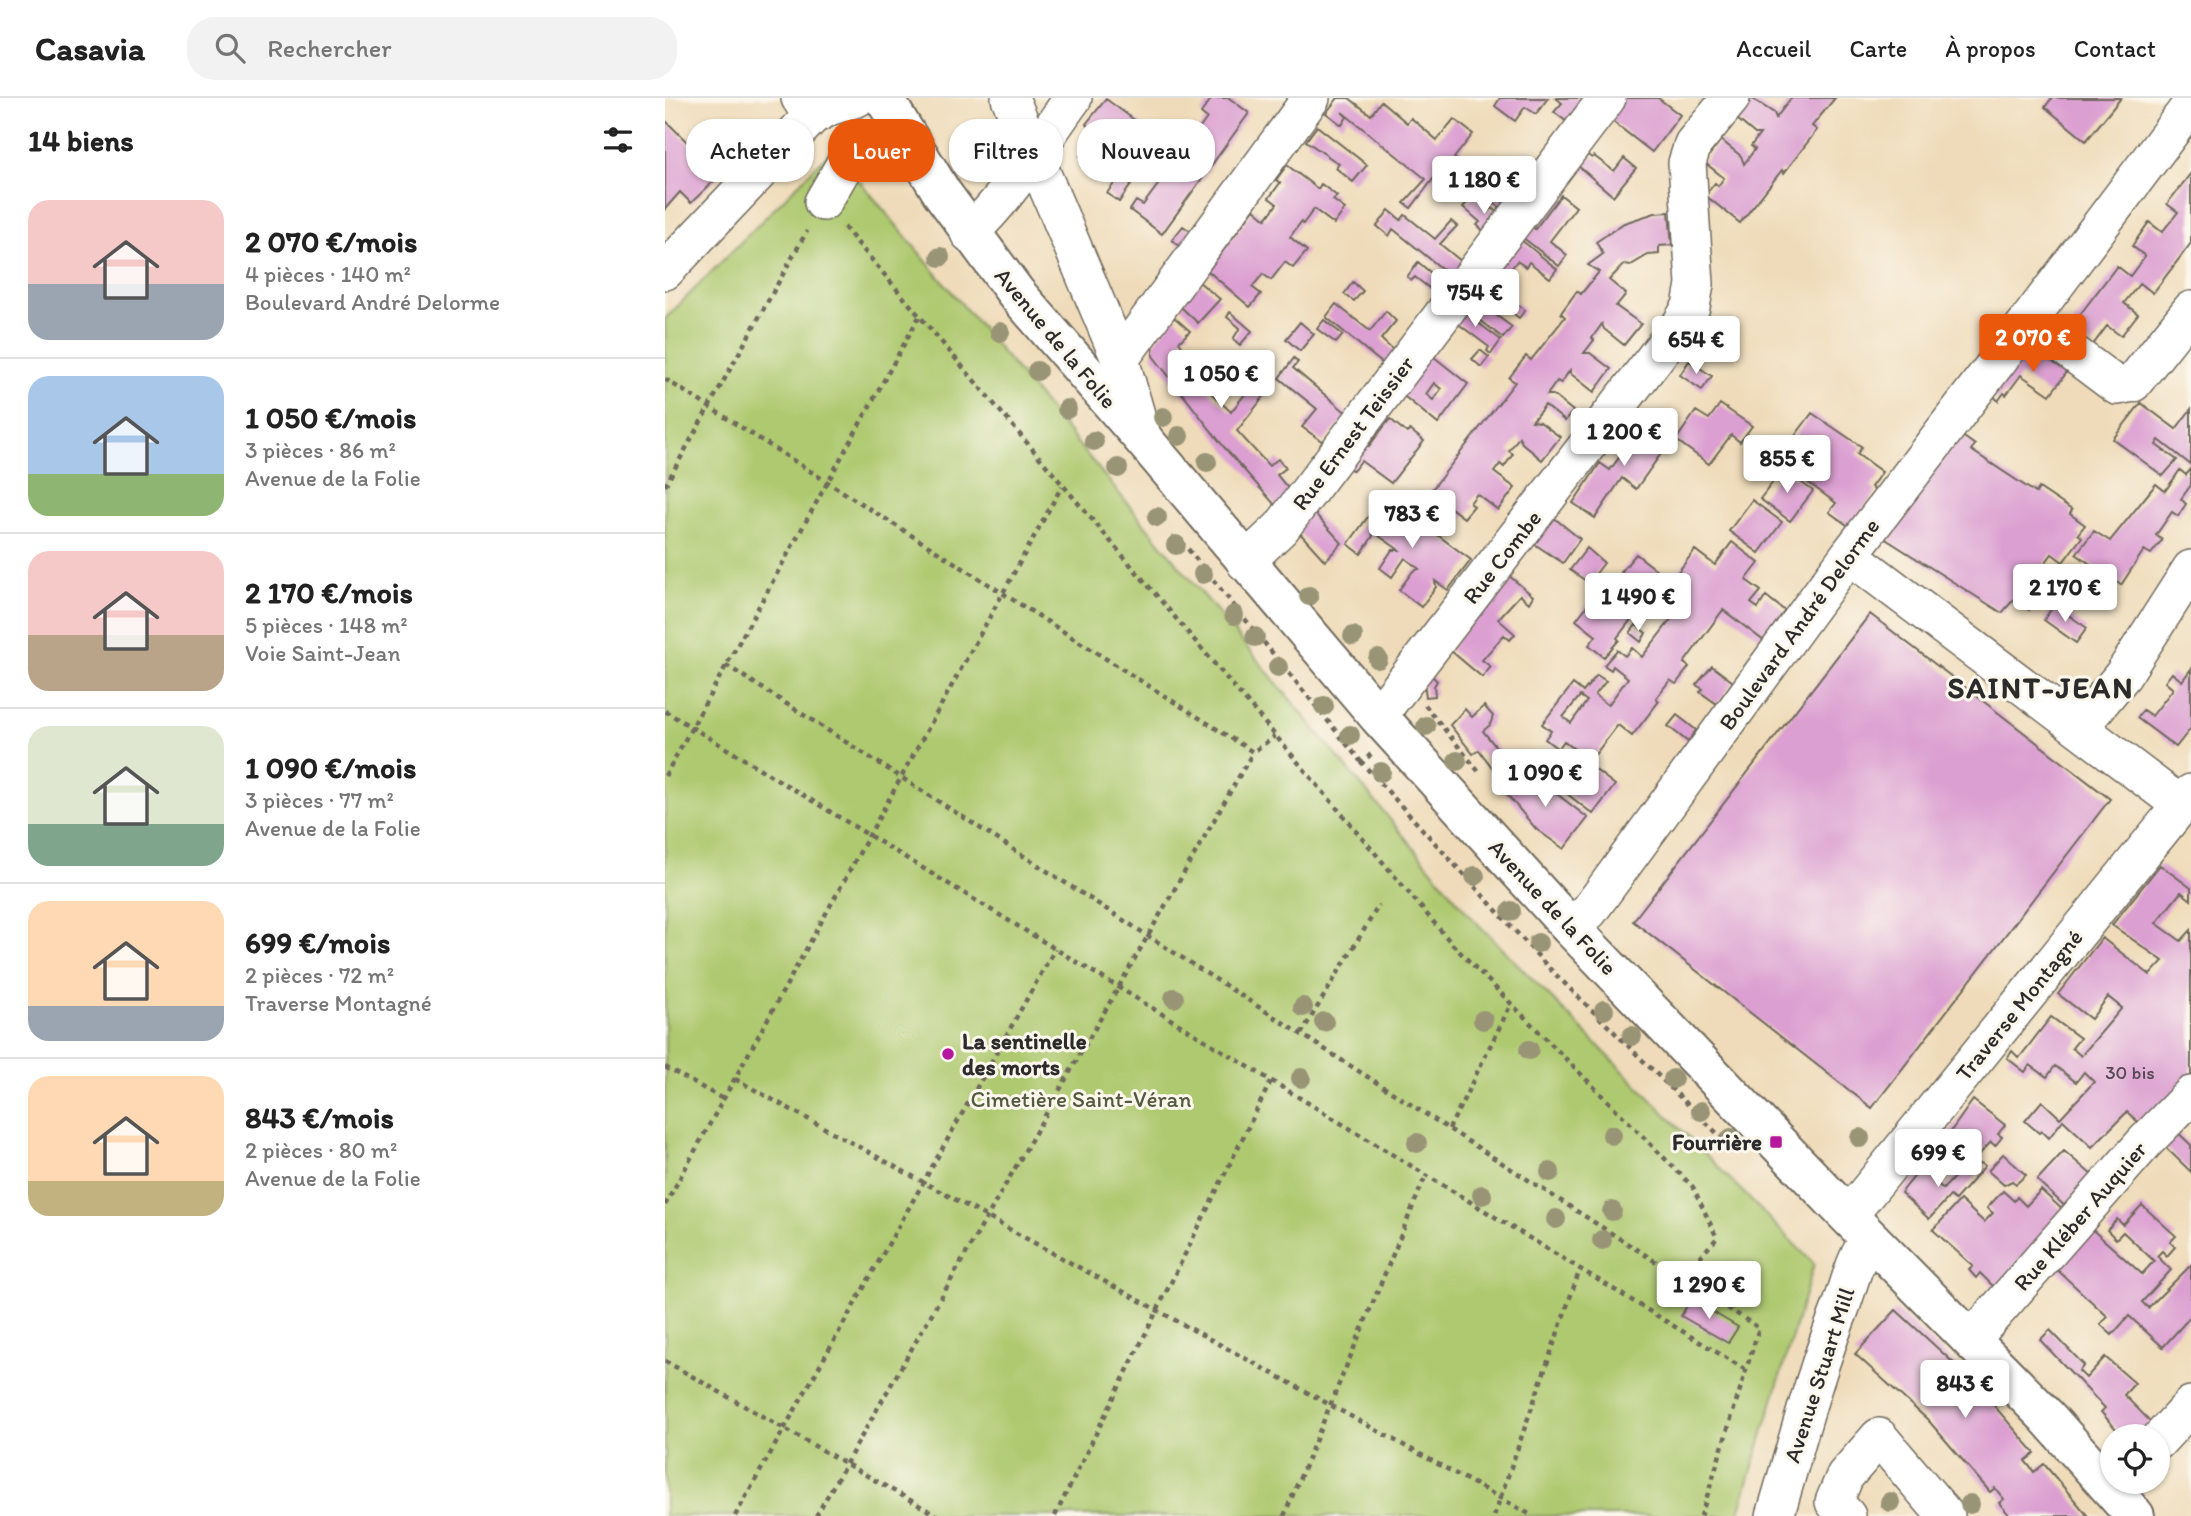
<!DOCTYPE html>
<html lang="fr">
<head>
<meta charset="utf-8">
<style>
	body { margin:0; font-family:Itim,sans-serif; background:#f2f2f2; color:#222; height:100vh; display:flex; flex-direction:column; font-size:26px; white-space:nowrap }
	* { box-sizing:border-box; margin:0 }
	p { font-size:23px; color:#767676 }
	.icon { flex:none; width:38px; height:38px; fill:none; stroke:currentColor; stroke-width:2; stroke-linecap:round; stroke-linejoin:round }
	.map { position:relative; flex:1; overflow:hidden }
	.details { display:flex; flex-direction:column; background:#fff; width:665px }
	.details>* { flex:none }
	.top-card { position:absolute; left:21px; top:21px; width:665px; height:63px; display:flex; gap:14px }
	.fabs { position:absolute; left:1435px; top:1326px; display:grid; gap:14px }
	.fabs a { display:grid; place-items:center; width:70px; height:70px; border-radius:50%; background:#fff; box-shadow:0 2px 5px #0004; font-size:35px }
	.price { position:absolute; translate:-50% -60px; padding:0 16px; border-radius:7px; background:#fff; color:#222; font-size:23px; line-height:46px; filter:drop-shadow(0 2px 4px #0008) }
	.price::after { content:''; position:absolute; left:50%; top:42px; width:21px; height:16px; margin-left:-10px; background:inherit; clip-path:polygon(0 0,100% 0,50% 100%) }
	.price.selected { background:#ea580c; color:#fff }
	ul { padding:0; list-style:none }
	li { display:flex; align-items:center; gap:21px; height:175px; padding:0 28px }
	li+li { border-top:2px solid #e0e0e0 }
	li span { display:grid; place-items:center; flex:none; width:196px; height:140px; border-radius:21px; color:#555 }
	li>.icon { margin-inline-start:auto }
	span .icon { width:84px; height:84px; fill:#fffc; stroke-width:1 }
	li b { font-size:30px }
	h2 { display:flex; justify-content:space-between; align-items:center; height:84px; padding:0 28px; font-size:30px }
	.tag { padding:0 24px; border-radius:28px; background:#fff; box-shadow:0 2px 5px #0004; font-size:24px; line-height:63px }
	.tag.selected { background:#ea580c; color:#fff }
	header { display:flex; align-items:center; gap:42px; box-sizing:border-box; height:98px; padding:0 35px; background:#fff; border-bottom:2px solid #e0e0e0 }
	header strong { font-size:33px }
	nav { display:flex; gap:38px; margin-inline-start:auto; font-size:24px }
	.search { width:490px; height:63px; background:#f2f2f2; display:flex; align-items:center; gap:18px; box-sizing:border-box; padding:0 24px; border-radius:28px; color:#767676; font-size:26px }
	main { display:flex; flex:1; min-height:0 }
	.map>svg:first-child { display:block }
</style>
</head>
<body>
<header>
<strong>Casavia</strong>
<div class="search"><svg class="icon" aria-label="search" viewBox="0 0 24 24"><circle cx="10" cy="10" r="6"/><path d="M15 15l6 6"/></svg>Rechercher</div>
<nav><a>Accueil</a><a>Carte</a><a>À propos</a><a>Contact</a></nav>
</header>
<main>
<section class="details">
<h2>14 biens<svg class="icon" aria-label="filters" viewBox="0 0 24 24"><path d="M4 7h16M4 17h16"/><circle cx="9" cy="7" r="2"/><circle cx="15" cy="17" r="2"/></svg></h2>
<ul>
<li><span style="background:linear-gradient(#f6c9c9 60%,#9aa5b1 0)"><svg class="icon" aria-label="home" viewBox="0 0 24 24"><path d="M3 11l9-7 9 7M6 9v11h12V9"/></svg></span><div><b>2 070 €/mois</b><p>4 pièces · 140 m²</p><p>Boulevard André Delorme</p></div></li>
<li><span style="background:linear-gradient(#a9c7e8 70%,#8fb573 0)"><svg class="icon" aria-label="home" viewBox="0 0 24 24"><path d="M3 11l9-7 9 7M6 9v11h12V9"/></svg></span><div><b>1 050 €/mois</b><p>3 pièces · 86 m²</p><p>Avenue de la Folie</p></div></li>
<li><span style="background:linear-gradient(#f6c9c9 60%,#b9a48a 0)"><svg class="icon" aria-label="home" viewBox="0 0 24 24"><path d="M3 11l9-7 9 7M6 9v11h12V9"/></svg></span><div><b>2 170 €/mois</b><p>5 pièces · 148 m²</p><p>Voie Saint-Jean</p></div></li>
<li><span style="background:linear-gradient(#dfe7d0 70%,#7fa58c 0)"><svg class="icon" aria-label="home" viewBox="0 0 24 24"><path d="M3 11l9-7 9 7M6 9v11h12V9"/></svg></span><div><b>1 090 €/mois</b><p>3 pièces · 77 m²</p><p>Avenue de la Folie</p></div></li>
<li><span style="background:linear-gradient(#ffd9b3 75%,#9aa5b1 0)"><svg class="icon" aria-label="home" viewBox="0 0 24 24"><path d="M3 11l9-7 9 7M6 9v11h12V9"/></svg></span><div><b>699 €/mois</b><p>2 pièces · 72 m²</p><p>Traverse Montagné</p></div></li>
<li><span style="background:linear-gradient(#ffd9b3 75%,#c2b280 0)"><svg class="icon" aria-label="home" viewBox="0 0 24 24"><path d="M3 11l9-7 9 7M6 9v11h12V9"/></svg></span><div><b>843 €/mois</b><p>2 pièces · 80 m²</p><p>Avenue de la Folie</p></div></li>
</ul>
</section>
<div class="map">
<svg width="1526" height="1418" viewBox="0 0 1526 1418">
	<rect width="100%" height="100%" fill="#fbf7ec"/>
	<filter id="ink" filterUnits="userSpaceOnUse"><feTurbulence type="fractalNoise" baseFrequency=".0143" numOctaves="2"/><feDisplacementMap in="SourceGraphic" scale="14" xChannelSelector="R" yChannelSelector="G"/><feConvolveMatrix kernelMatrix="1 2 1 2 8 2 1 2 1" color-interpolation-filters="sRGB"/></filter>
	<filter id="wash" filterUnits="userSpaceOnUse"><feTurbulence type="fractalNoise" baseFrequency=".00686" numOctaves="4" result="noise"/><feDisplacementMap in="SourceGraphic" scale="28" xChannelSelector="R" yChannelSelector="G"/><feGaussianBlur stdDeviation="1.57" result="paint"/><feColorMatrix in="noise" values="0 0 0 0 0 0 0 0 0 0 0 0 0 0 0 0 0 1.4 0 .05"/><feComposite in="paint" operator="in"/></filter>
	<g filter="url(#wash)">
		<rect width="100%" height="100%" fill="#efdbb9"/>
		<path fill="#aec96f" stroke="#6c7a4d" stroke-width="2" d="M168,51l638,768 343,347 -76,252h-1073v-1197z"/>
		<g id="blocks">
			<path fill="#db9fd1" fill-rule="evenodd" d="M547,0h17l20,15 -87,121 -32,-24 6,-9 7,4 20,-27 -18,-13 -26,37 -12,-9 25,-33 -12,-10 -17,24 -23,-18 16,-23 -10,-9 20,-25 75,55 26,-36 -6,-5z
				M673,0h11l22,17 10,-14 26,22 4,-5 26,22 17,-21 19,15 -19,24 19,14 3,-3 4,3 1,-2 38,29 -11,14 -65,-47 -32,42 -7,-5 22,-24 -84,-67 5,5 -5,8 -16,-12z
				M835,0h48l-12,16 -11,-7 -10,14 -20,-15z
				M891,0h43l-24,30 -21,-16 8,-9z
				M952,0h41l22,17 -28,37 -40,-31z
				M1086,0l23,15 2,5 15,-20h44l-23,28 5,4 -33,43 -2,-3 -42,53 -35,-28 10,-12 3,3 6,-8 -20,-16 17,-22 20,16 3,8 11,-15 -4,-3 9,-12h-5l-19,-16z
				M1387,0h69l-35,43 -41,-34z
				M0,22l55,55 -29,28 -11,-11 -15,17z
				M652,28l50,39 -14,17 -17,-14 3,-4 -33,-23z
				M912,50l15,10 2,-2 20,15 10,-13 12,10 -23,28 -44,-38z
				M622,67l31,24 3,-5 16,12 -4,4 12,9 -11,15 -20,-15 -11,15 -2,-2 -11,15 17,14 -14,17 -8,-6 -14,18 -8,-6 -11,13 9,7 -11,13 -42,-36 46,-62 12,10 11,-15 -8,-6 11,-15 -4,-3z
				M1526,75v70l-38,50 -13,-10 -16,20 14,11 -17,22 -14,-10 -15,20 -23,-17 48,-63 13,10 15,-20 -13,-10 17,-24 13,10 16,-20 -11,-8z
				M896,97l15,12 -26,34 17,14 -8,11 -42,-33 8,-12 10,8z
				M808,98l17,14 2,-2 13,9 -15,20 -13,-12 3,-3 -17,-15z
				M724,112l12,10 4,-5 30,24 16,-18 6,5 -17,18 27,22 -11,14 -63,-51 -4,7 -12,-10z
				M1004,114l3,33 -13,1v8l-11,1 -17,10 -7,-1 -15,16 17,14 -10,12 25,18 -17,21 -20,-16 -2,-5 -10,14 2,2 -10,13h6l21,16 -17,23 -23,-18 -1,-4 -9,13 -4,-2 -10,14h6l20,16 -8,10 -20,-16 -13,16 8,1 20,15 -18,23 -20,-17 -3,-6 -10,14 4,3 -9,13 -4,-3 -6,8 21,16 -17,22 -21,-16 -7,9 4,3 -10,12 -34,-26 85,-110 -6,-4 17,-22 5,4 34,-43 -4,-4 16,-22 4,3 18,-22 -11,-7 15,-11 -7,-12 28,-19 31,-10z
				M518,128l9,6 -11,15 -9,-7z
				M850,137l42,34 -7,9 -21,-16 -3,5 -9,-6 -18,24 -15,-11z
				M753,164l31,26 -7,10 -27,-21 -3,3 -5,-3z
				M534,184l21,17 -22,24 -17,-16z
				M688,184l10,9 -9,10 -10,-7z
				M809,184l15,12 -8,10 31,23 -9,11 -47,-37z
				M850,204l10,8 -6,8 -10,-8z
				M671,206l34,27 16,-20 10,10 -15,18 17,16 -10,13 -62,-51z
				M791,208l45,34 -10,14 -4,-3 2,-4 -41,-31z
				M565,214l22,19 -12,14 -7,-6 7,-11 -13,-11z
				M509,219l16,14 -11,11 14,21 3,-4 21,18 -10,12 24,23 32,-41 13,10 -39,50 32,35 9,-7 8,9 -9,7 17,21 -12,17 -58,-66 -71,-91v-11z
				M659,222l19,15 -7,8 -19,-14z
				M635,224l14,12 -14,17 -14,-12z
				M759,251l44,35 -30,40 -39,-32zM769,285l7,6 -8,11 -7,-6z
				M815,252l9,7 -8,10 -9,-8z
				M1365,252l9,2 28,20 -17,23 -29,-20 -15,20 -2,-2 -6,8 -6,-7 33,-42z
				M629,260l4,4 -5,6 56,47 -26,27 -21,-15 15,-18 -38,-31z
				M1024,263l23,15 -10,14 -22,-15z
				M1476,305l35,26 15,-20v56l-32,-25 -3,5 21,15 -14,16 -50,-37z
				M1055,306l32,22 -12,16 -9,-7 -22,29 -33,-24 20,-29 13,8z
				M1147,315l50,34 -5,7 25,18 -11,15 5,5 -26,35 -21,-15 7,-9 -59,-43z
				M725,321l17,14 3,-3 14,11 -33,42 -30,-22 -8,10 -14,-10 19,-25 11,10z
				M982,321l25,19 -36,51 -14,-11 -27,40 -22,-15 27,-40 10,7z
				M1296,337l14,10 -4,5 65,43 3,-5 33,22 -2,4 15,11 -7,9 4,3 -19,25 -11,-8 -21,28 12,9 -14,19 -15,-11 -12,14 -118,-75z
				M1118,371l30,22 -23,30 -30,-22z
				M1526,371v16l-10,14 5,5 -8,12 -6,-4 -16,23 6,5 -11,14 -7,-4 -23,35 -45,-31 18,-23 16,10 46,-57 9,7 15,-21 6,5z
				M719,397l87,65 -23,30 -13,-9 1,6 -15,20 -22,-17 14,-19 6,-2 -14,-11 -13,19 -12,-9 12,-18h7l-27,-19 1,5 -12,18 -13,-10z
				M1087,402l30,22 -23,31 -30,-22z
				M641,406l36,39 -17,18 -27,-30z
				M888,419l27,22 -17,24 -30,-20z
				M1067,444l27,21 -13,17 15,11 -10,12 7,5 8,-12 19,15 -21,30 -41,-31 -39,53 5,4 -13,17 -6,-4 -14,18 3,3 -27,35 -14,-11 -28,36 -26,-20 -6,8 -13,-10 6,-8 -9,-7 31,-40 10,8 14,-17 9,6 -11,14 13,10 20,-27 -15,-12 -2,4 -7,-5 13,-15 8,6 7,-8 10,9 30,-39 -19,-14 2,-3 -34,-29 15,-18 35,27 24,-31 20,15zM915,598l7,5 -16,22 -8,-6z
				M922,450l17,15 -15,20 -19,-13z
				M842,476l26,22 -4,7 -9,-8 -22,24 17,15 -5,6 -6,-5 -22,25 9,7 -9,10 -32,-27z
				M939,486l21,16 -2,3 13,10 -19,25 2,2 -15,17 -15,-12 7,-9 -20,-16z
				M1389,507l33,23 -11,15 -32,-23z
				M1205,516l240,185 -238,309 -239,-187z
				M971,527l10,8 -5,9 -11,-9z
				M1047,568l21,16 -16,22 -17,-12 3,-3 -7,-4z
				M1526,571v59l-15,19 -39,-29 6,-8 9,6 21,-27 -8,-7 7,-9 10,8z
				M765,576l7,7 -3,5 1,10 -9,1 -2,-15z
				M819,608l9,10 -3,9 -7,6 31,38 -5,5 3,3 -3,4 -8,-2 -22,-29 -6,4 -23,-29 15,-16 7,8z
				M1012,617l19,15 -8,12 -20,-16z
				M923,666l27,21 -22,29 -27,-21z
				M858,670l65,50 -24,31 -28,-20 -32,-38z
				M1495,767l31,23v12l-10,-8 -25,31 25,18 10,-11v154l-44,46 -20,-18 -35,35 -29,-27 -14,18 -7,-7 -3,2 -14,-12 17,-20 18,17 34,-36 -10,-10 -8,10 -21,-16 -8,11 -17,-12 -5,7 -18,-14 5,-7 7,7 32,-41 29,21 -8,10 9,8 41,-48 -14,-11 -17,22 -33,-25 44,-56 48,37 13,-14 -51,-36z
				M1308,1002l32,25 -7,9 4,3 -7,9 -4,-4 -16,17 -4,-4 -4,5 -23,-19z
				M1508,1030l18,17v27l-31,-30z
				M1399,1053l35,30 -29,30 -33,-31z
				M1338,1056l23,21 -10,9 -4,-3 -8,4 -16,-14z
				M1316,1065l4,3 -30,34 -5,-4 -21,23 -28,-26 20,-25 22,21 20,-21z
				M1376,1092l25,23 -71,75 -15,-15 -4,5 -7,-8 4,-4 -40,-36 27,-30 24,22 9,-9 -6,-5 16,-17 11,10 3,-4 9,9z
				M1477,1107l34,31 -6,6 5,5 -8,9 -5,-5 -5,5 14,14 -29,32 6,6 43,-43v51l-28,31 -34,-31 -17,19 -12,-11 8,-7 -55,-51 34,-41 55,49 12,-13 -31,-29 -7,7 -9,-9 10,-11 6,6z
				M1026,1201l47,28 -10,16 -47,-27z
				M1231,1212l75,69 64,74 -10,8 9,11 10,-8 44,52h-78l-11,-13 5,-4 -9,-11 -5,4 -62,-72 -73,-66z
				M1385,1232l34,35 -5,6 7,7 19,-21 30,26 -11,12 27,27 -13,15h-15l-22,-25 4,-4 -65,-68z"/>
		</g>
	</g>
	<g filter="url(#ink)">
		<use href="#blocks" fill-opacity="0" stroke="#70695d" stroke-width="2"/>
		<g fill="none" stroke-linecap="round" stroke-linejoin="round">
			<defs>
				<path id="minor" d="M135,0l12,18 17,-9 28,-9
					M345,0l110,261 23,80
					M158,104l22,-38 63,-28
					M304,135c42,-38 71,-90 104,-135
					M0,173l147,-155
					M1364,222l162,-215
					M455,261l191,-261
					M1184,457l332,250
					M580,464l36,-34 326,-430
					M713,618l303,-392 10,-17 4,-23 -8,-121 6,-19 38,-46
					M1414,630l44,-53 68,-106
					M905,829l19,-16 260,-356 180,-235 88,66 16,-3 58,-73
					M1183,1118l343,-423
					M1306,1242l173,-197 47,-48
					M1493,1343l33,-36
					M1110,1418c21,-70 39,-141 66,-209 9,-24 13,-48 29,-69
					M1182,1418l-13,-14 11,-26 34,-39 67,79"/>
				<path id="major" d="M219,0l58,95 74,100 127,146 235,277 192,211 278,289 198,200 89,100"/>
			</defs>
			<use href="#minor" stroke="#70695d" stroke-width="40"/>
			<use href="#major" stroke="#70695d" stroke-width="42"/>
			<path stroke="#70695d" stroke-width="4.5" stroke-dasharray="5 5" stroke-linecap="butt" d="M179,129l609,718 240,242 24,51 -36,40
				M0,281l588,373 22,-16
				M0,388l142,-255
				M523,451l174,214
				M61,567l1033,663 -58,188
				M760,607l54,67
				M0,613l1081,659
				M706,656l-9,9 187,205 186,183
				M0,678l254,-459
				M636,936l78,-129
				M0,969l58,32
				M70,981l798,437
				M784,1031l62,-125
				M0,1107l397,-719
				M0,1263l273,155
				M70,1418l320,-567
				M151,1418l437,-764
				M390,1418l216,-435
				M619,1418l142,-341
				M829,1418l86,-247"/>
			<use href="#minor" stroke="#fff" stroke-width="37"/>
			<use href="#major" stroke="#fff" stroke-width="38"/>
		</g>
		<g fill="#999476">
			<circle cx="275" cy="159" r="10"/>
			<circle cx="335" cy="234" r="10"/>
			<circle cx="372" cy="273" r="10"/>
			<circle cx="402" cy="311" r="10"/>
			<circle cx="498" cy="319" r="10"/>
			<circle cx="514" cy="338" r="10"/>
			<circle cx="429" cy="343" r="10"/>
			<circle cx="542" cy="364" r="10"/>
			<circle cx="453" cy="370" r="10"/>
			<circle cx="492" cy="419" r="10"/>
			<circle cx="511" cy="447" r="10"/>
			<circle cx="538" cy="476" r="10"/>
			<circle cx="644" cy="498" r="10"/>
			<circle cx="569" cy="517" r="10"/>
			<circle cx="688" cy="538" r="10"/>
			<circle cx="590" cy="539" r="10"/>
			<circle cx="713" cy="561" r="10"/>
			<circle cx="613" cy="569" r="10"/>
			<circle cx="659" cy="608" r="10"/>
			<circle cx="761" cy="628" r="10"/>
			<circle cx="685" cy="637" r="10"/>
			<circle cx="792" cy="663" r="10"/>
			<circle cx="716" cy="674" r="10"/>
			<circle cx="810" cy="778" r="10"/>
			<circle cx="846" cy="813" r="10"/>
			<circle cx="873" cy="845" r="10"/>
			<circle cx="509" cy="900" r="10"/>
			<circle cx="638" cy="909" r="10"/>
			<circle cx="939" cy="912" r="10"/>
			<circle cx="818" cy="922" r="10"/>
			<circle cx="659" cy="924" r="10"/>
			<circle cx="967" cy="938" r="10"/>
			<circle cx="864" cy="952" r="10"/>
			<circle cx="636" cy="980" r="10"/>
			<circle cx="1008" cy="981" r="10"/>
			<circle cx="1036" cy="1013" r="10"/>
			<circle cx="947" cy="1037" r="10"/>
			<circle cx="1066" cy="1040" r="10"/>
			<circle cx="1195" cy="1040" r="10"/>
			<circle cx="752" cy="1045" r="10"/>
			<circle cx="885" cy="1074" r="10"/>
			<circle cx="817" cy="1097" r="10"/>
			<circle cx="947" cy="1113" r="10"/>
			<circle cx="891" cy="1121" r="10"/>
			<circle cx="937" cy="1142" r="10"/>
			<circle cx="1225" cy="1404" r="10"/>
			<circle cx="1305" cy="1406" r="10"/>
		</g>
	</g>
	<g fill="#b5179e" stroke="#fbf7ec" stroke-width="2.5">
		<circle cx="283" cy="956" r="7"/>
		<rect x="1104" y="1037" width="14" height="14" rx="3.5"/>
	</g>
	<g text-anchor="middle" stroke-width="6" stroke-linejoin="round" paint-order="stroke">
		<g font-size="19" fill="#574854">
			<text x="1465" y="981">30 bis</text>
		</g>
		<g font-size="23" fill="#2b2b2b" stroke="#fbf7ec">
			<text transform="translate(391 240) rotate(50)" y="8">Avenue de la Folie</text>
			<text transform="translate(688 335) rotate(-53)" y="8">Rue Ernest Teissier</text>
			<text transform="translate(837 459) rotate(-52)" y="8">Rue Combe</text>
			<text transform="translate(1134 526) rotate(-54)" y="8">Boulevard André Delorme</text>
			<text transform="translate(888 809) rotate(47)" y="8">Avenue de la Folie</text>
			<text transform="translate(1354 907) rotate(-51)" y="8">Traverse Montagné</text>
			<text transform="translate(1415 1118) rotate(-49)" y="8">Rue Kléber Auquier</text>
			<text transform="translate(1154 1277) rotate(-72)" y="8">Avenue Stuart Mill</text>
		</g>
		<g font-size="23" font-weight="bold" fill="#2b2b2b" stroke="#fbf7ec" text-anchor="start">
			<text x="297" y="951">La sentinelle<tspan x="297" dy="26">des morts</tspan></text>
			<text x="1097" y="1052" text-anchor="end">Fourrière</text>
		</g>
		<g font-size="23" fill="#525a3f" stroke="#fbf7ec">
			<text x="416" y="1009">Cimetière Saint-Véran</text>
		</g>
		<g font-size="30" font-weight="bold" letter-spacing="2" fill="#2b2b2b" stroke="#fbf7ec">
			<text x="1376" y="600">SAINT-JEAN</text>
		</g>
	</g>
</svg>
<div class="fabs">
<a><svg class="icon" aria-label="locate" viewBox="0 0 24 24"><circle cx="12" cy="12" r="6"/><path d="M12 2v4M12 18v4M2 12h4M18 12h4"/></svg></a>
</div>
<b class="price" style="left:819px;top:118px">1 180 €</b>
<b class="price" style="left:810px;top:231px">754 €</b>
<b class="price selected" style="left:1368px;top:276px">2 070 €</b>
<b class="price" style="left:1031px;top:278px">654 €</b>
<b class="price" style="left:556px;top:312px">1 050 €</b>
<b class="price" style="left:959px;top:370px">1 200 €</b>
<b class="price" style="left:1122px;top:397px">855 €</b>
<b class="price" style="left:747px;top:452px">783 €</b>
<b class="price" style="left:1400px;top:526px">2 170 €</b>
<b class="price" style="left:973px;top:535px">1 490 €</b>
<b class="price" style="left:880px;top:711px">1 090 €</b>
<b class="price" style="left:1273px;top:1091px">699 €</b>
<b class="price" style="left:1044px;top:1223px">1 290 €</b>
<b class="price" style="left:1300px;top:1322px">843 €</b>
<div class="top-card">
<a class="tag">Acheter</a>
<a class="tag selected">Louer</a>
<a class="tag">Filtres</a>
<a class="tag">Nouveau</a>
</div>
</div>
</main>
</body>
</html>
